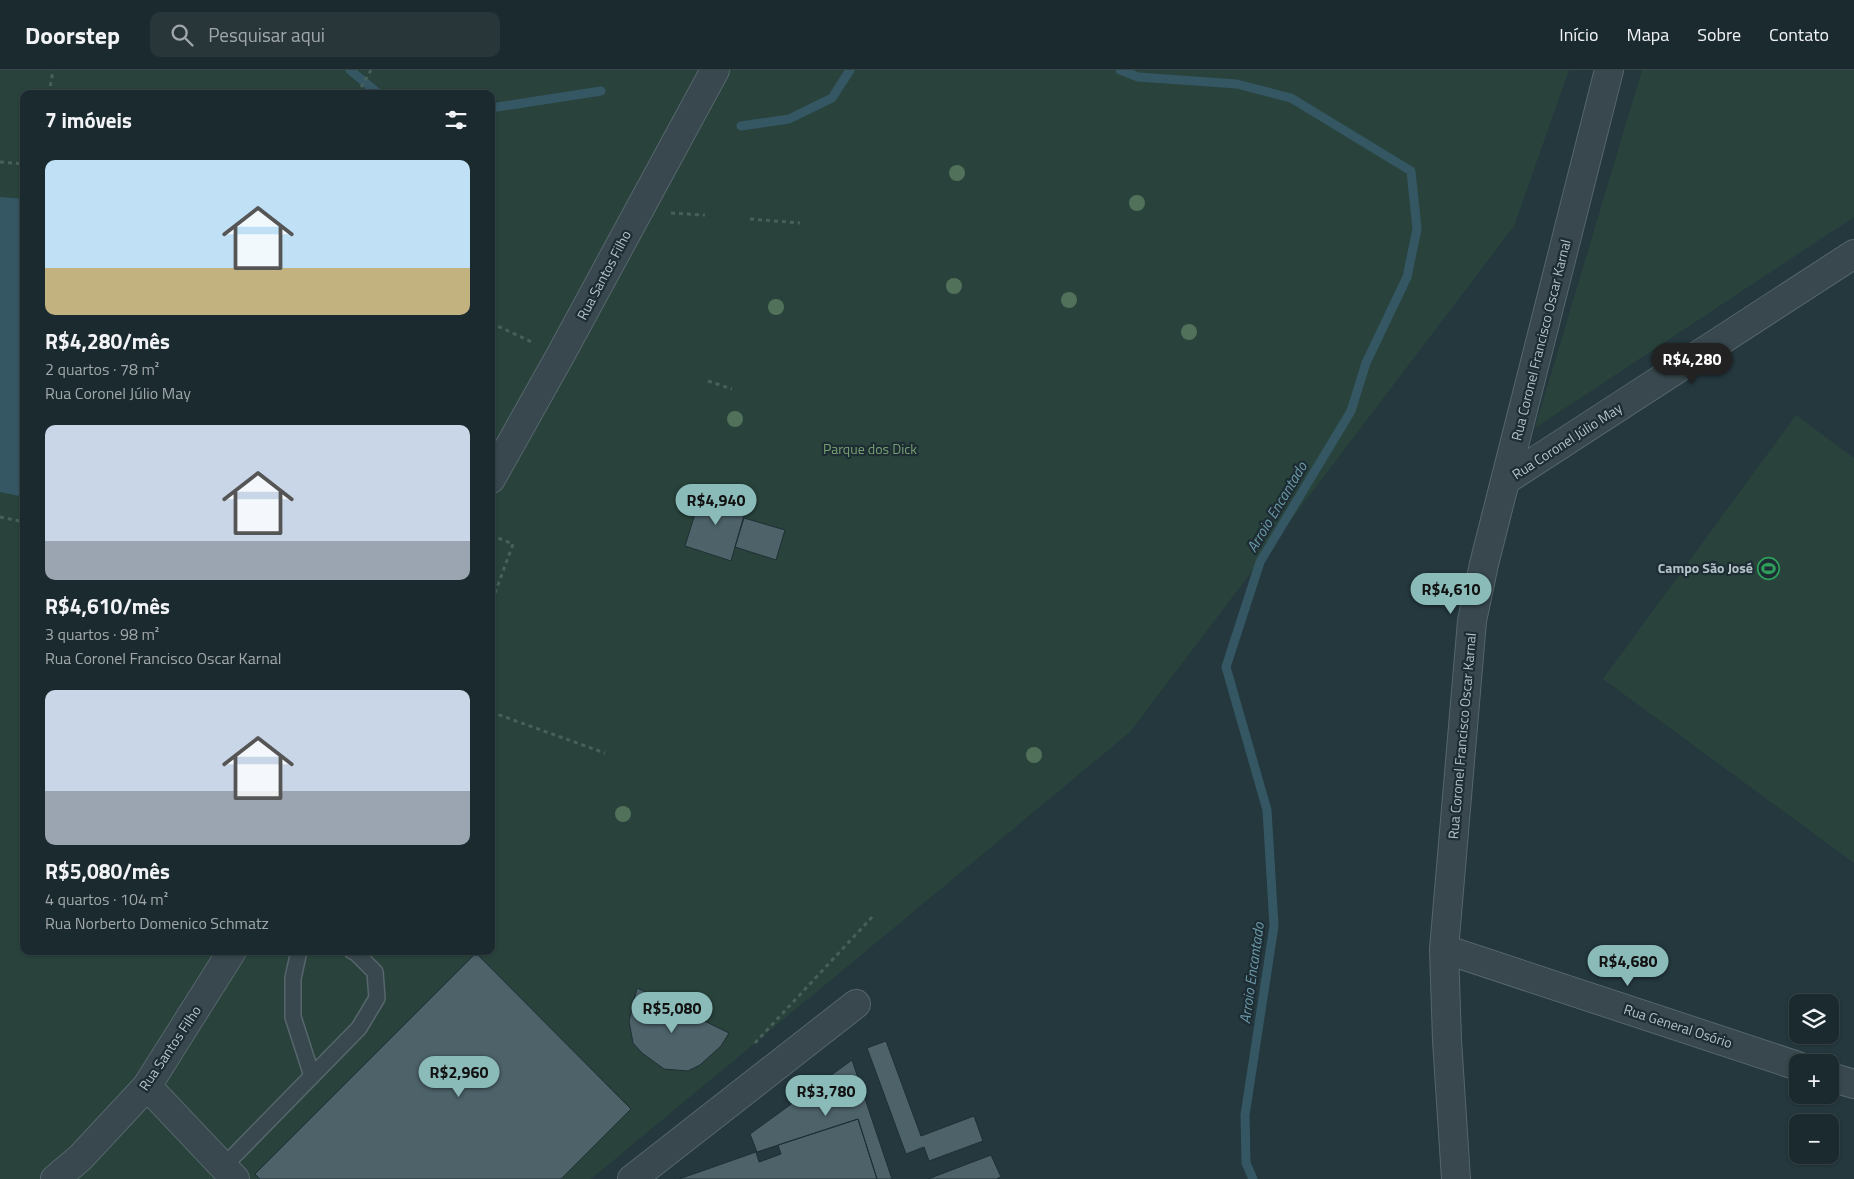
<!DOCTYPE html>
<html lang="pt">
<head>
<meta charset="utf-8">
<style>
	body { margin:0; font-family:"Titillium Web",sans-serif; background:#28363a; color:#f1f3f6; height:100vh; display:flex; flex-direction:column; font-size:19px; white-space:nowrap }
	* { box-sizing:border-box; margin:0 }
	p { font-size:16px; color:#a0a7aa }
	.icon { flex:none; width:28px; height:28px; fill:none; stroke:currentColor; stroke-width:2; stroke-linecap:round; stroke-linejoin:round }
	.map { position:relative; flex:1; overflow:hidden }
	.drawer { position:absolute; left:20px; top:20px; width:475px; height:865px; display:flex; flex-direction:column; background:#1b2a2e; border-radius:10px; box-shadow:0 1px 4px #0004,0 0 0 1px #39464a }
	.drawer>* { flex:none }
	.buttons { position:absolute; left:1789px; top:924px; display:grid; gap:10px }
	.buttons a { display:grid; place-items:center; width:50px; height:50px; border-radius:10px; background:#1b2a2e; box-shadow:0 1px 4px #0004,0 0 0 1px #39464a; font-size:25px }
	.price { position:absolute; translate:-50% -42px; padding:0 11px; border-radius:18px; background:#8bbbb9; color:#111; font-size:16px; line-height:32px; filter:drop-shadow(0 1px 2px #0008) }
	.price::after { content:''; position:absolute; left:50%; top:30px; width:15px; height:11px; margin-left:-8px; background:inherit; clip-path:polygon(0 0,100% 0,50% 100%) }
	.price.selected { background:#222; color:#fff }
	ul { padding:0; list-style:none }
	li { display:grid; align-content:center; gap:10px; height:265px; padding:0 25px }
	li span { display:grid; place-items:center; height:155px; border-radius:10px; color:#555 }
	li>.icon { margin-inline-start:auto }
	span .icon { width:90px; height:90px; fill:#fffc; stroke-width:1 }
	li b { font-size:21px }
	h2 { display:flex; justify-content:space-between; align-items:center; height:60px; padding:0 25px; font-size:21px }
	header { display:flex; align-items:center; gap:30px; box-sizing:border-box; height:70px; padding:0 25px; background:#1b2a2e; border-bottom:1px solid #39464a }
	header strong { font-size:24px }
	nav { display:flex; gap:28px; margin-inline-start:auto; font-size:18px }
	.search { width:350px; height:45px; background:#28363a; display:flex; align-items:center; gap:12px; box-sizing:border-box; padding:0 18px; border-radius:10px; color:#a0a7aa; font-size:19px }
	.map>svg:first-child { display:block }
</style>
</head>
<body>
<header>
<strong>Doorstep</strong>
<div class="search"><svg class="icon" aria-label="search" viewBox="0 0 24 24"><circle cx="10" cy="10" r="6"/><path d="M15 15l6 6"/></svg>Pesquisar aqui</div>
<nav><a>Início</a><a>Mapa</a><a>Sobre</a><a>Contato</a></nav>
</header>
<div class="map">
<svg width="1854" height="1109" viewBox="0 0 1854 1109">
	<rect width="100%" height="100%" fill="#24383e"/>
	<path fill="#29433c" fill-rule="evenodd" d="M0,0h1569l-55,156 -384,506 -539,447h-591zM24,24h467v857h-467z
		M1642,0h212v147l-319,211z
		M1796,345l58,43v405l-251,-184z"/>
	<path fill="#355764" d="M0,127l24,2v298l-24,-5z"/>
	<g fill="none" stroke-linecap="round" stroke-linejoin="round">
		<path stroke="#355764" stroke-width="9" d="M350,0l29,24
			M1120,0l18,7 99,7 54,14 120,73 6,58 -10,48 -41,86 -15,48 -91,151 -34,105 41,143 7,116 -29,189 1,48 7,16
			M491,38l110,-17
			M741,56l48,-7 43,-21 18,-28"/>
	</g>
	<path fill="#4d6269" stroke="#1f2f35" d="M702,421l45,14 -16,56 -46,-15z
		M744,448l41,12 -9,30 -41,-13z
		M476,883l155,156 -70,70h-301l-5,-5z
		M637,918l92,45 -8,13 -21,19 -12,6 -24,-2 -22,-16 -9,-10 -4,-22z
		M886,971l35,95 53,-20 9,25 -54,20 -5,-14 -18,7 -39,-106z
		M852,990l40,119h-15l-19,-60 -101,33 -7,-18z
		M858,1049l19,60h-198l77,-27 3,10 22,-8 -3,-9z
		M991,1085l10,22 -5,2h-68z"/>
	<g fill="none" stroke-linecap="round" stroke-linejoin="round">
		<defs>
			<path id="service" d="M299,881l-6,27v39l19,59
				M224,1096l135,-138 18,-30 -2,-26 -19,-19 -4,-2"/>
			<path id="minor" d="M1506,410l348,-226
				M1444,879l354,117
				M1830,1007l24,7
				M147,1016l88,93
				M632,1109l224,-175
				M1456,1109l-9,-139 -3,-91 28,-328 12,-57 125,-494"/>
			<path id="tertiary" d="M491,409l69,-123 155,-286
				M55,1109l25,-21 67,-72 85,-135"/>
		</defs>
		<use href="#service" stroke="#56666c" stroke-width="18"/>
		<use href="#minor" stroke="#56666c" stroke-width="30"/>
		<use href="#tertiary" stroke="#56666c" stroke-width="30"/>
		<path stroke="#48605b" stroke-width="3" stroke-dasharray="4 4" stroke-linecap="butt" d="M49,24l4,-24
			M357,24l14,-24
			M0,92l24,2
			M671,143l34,2
			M750,149l50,4
			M491,253l43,20
			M708,311l24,8
			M0,447l24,5
			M491,465l22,9 -22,60
			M491,642l114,41
			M755,973l119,-128"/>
		<use href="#service" stroke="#38484e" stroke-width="15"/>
		<use href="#minor" stroke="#38484e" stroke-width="28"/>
		<use href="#tertiary" stroke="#38484e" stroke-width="28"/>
	</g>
	<g fill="#51715a">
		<circle cx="957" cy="103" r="8"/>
		<circle cx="1137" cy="133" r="8"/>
		<circle cx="954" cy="216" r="8"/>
		<circle cx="1069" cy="230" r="8"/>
		<circle cx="776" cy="237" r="8"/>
		<circle cx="1189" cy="262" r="8"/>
		<circle cx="735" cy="349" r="8"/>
		<circle cx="1034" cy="685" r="8"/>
		<circle cx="623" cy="744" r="8"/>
	</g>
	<defs>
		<symbol id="stadium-ring" viewBox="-11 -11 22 22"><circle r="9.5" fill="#1d2d33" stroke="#2e9e5b" stroke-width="1.5"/><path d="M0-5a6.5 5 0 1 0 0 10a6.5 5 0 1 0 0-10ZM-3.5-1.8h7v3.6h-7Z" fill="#2e9e5b"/></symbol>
	</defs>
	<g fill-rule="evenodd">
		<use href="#stadium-ring" x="1756" y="486" width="25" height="25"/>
	</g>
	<g text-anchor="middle" stroke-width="4.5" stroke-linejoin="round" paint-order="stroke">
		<g font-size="14" fill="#b4c3c9" stroke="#1d2d33">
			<text transform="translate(604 205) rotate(-62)" y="5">Rua Santos Filho</text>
			<text transform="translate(1541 270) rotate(-76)" y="5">Rua Coronel Francisco Oscar Karnal</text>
			<text transform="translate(1567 371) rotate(-33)" y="5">Rua Coronel Júlio May</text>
			<text transform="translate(1462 666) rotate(-85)" y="5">Rua Coronel Francisco Oscar Karnal</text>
			<text transform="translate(1678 956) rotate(18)" y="5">Rua General Osório</text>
			<text transform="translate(170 978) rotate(-56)" y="5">Rua Santos Filho</text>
		</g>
		<g font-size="14" fill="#76a071" stroke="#1d2d33">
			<text x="870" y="384">Parque dos Dick</text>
		</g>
		<g font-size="14" font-weight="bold" fill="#b4c3c9" stroke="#1d2d33" text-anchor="end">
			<text x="1753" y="503">Campo São José</text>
		</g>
		<g font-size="15" font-style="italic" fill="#6c99a9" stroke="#1d2d33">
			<text transform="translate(1277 437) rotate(-59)" y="5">Arroio Encantado</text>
			<text transform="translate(1252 903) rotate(-82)" y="5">Arroio Encantado</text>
		</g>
	</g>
</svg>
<div class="buttons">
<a><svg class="icon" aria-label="layers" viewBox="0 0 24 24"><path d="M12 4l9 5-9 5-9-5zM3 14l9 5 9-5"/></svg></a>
<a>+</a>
<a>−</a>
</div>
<b class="price selected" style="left:1692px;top:315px">R$4,280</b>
<b class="price" style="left:716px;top:456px">R$4,940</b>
<b class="price" style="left:1451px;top:545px">R$4,610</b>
<b class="price" style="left:1628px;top:917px">R$4,680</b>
<b class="price" style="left:672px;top:964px">R$5,080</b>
<b class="price" style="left:459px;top:1028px">R$2,960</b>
<b class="price" style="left:826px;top:1047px">R$3,780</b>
<section class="drawer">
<h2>7 imóveis<svg class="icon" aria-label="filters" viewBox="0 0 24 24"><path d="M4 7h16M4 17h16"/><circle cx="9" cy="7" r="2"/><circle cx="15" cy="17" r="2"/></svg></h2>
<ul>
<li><span style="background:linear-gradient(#bfe0f5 70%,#c2b280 0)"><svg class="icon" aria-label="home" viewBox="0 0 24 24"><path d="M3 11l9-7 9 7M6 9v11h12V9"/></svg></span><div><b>R$4,280/mês</b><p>2 quartos · 78 m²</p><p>Rua Coronel Júlio May</p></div></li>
<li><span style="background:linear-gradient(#c9d6e8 75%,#9aa5b1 0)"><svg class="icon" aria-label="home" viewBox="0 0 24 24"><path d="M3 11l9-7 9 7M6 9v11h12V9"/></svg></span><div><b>R$4,610/mês</b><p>3 quartos · 98 m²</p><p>Rua Coronel Francisco Oscar Karnal</p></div></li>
<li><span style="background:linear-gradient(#c9d6e8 65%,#9aa5b1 0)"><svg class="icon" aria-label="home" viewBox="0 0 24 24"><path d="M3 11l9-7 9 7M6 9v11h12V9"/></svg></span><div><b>R$5,080/mês</b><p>4 quartos · 104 m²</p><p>Rua Norberto Domenico Schmatz</p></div></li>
</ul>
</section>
</div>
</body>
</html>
